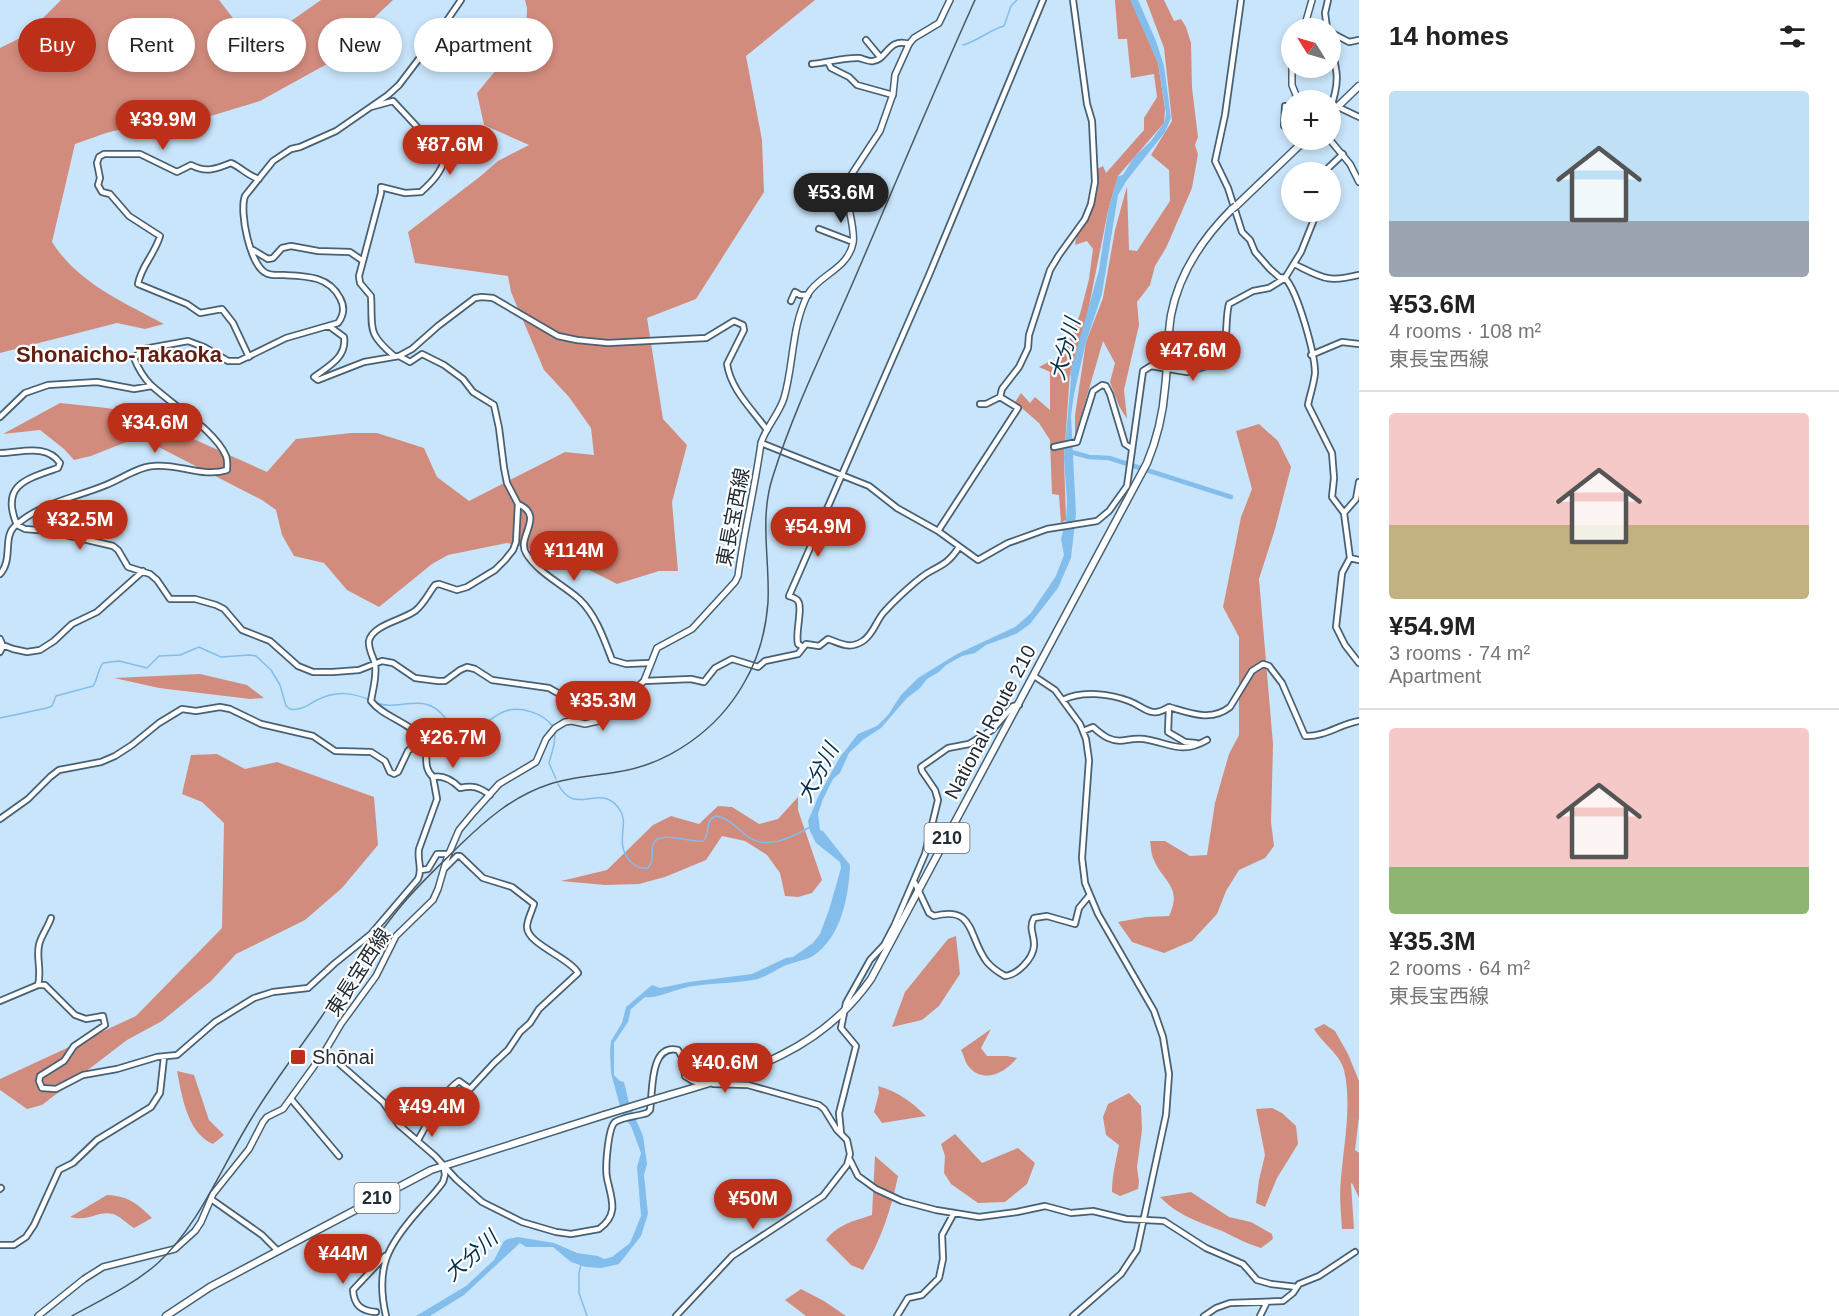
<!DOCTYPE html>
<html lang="en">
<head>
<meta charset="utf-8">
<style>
	body { margin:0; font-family:Arial,"Noto Sans JP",sans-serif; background:#f6f6f6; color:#222; height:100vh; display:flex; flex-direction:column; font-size:22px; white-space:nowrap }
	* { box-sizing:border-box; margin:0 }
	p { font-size:20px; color:#767676 }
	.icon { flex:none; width:33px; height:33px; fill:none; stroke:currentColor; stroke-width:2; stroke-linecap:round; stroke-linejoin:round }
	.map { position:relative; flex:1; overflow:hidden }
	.drawer { display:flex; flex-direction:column; background:#fff; width:480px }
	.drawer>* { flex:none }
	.top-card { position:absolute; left:18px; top:18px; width:570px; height:54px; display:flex; gap:12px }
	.needle { width:39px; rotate:307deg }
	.fabs { position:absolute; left:1281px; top:18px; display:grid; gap:12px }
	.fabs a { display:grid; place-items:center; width:60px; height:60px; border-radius:50%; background:#fff; box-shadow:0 3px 9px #0003; font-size:30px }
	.price { position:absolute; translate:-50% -51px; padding:0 14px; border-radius:21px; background:#bc3019; color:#fff; font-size:20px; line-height:39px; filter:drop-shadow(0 2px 3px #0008) }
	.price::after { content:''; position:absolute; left:50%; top:36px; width:18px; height:14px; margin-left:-9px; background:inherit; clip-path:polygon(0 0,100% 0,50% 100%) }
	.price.on { background:#222; color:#fff }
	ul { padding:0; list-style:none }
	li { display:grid; align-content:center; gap:12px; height:318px; padding:0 30px }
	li+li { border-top:2px solid #e0e0e0 }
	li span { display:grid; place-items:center; height:186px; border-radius:6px; color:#555 }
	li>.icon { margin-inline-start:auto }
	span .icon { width:108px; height:108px; fill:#fffc; stroke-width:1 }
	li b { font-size:26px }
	h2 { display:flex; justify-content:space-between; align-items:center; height:72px; padding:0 30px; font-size:26px }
	.tag { padding:0 21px; border-radius:27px; background:#fff; box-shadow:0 3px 9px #0003; font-size:21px; line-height:54px }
	.tag.on { background:#bc3019; color:#fff }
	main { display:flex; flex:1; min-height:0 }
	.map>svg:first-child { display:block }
</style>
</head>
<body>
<main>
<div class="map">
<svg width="1359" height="1316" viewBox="0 0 1359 1316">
	<rect width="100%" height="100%" fill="#c9e5fb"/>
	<path fill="#d28c7e" d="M61,0h158l17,22 55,-1 30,-21h72l-18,17 -28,36 -87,48 -56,17 -46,2 -52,13 -31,11 -23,98c26,41 71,60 112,82l-19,5 -28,-6 -117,30v-305l26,-13z
		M525,0h290l-69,56 16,84 2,52 -68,107 -49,19 16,101 24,26 -15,57 6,69h-19l-42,13 -53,-27 -57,-14 -59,12 -16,9 -53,43 -32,-17 -23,-27 -30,-7 -12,-21 -6,-25 -14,-10 -123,-63 -48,19 -17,4 -10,-11 -24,-19 -37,4 57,-31 47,5 33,7 127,57 29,-33 55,-6h26l47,15 13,29 32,24 96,-49 29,3 -3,-27 -22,-31 -25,-27 -33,-78 -3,-16 -93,-13 -7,-31 74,-57 16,-14 31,-16 -45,-20 -7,-32 49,-59 1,-26z
		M1115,0h16l27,63 7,46 -1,14 -46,53 -10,35 -22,110 -16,52 -6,85 2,62 -5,3 -2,-28 -7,-1 -2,-54 -11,-17 -24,-21 6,-9 9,10 5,-6 15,13v-38l-11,-5 13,-7 9,1 19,-47 9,-35 4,-30 -6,-8 -12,4c1,-14 11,-22 16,-34 6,-13 8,-29 6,-42l6,-3 3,7 38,-43v-12l13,-21 -3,-23 -23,4 -4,-39h-9z
		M1146,0h18l10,21 7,-2 5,8 5,16 1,45 6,49 -3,8 3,9 -6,34 -26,60 -11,18 -5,19 -13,17 2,23 -15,65 3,29 -8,-13 -9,-24 5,-19 -12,-22 -28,96v-22l11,-73 17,-44 12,-68 12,-44 2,64 8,1 33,-50 -1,-31 -18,-15 21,-34 -8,-73z
		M1259,424l19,17 13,26 -16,62 -16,50 14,165 -2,78 3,24 -9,12 -26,12 -13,21 -9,23 -25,27 -28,12 -32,-11 -14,-20 28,-5 23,-1c14,-29 -6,-34 -15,-56 -3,-6 -3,-13 -4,-19h15l25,15 17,-1 8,-52 14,-49 10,-19v-98l-16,-30 18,-90 11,-28 -16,-58z
		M200,674l47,11 17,13 -14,1 -91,-11 -45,-10z
		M217,754l28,15 32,-7 97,35 4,48 -36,43 -37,32 -69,34 -25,27 -49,40 -35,19 -85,65 -15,4 -27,-19v-11l136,-63 86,-88 2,-105 -22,-21 -20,-8 9,-39z
		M798,797v13l24,70 -10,13 -14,4 -13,-1 -5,-23 -13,-18 -22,-14 -23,-5 -16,24 -41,17 -26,7 -34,1 -44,-4 46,-11 46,-45 18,-9 28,8 19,-18 14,1 27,17 19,-5z
		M956,936l4,38 -21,32 -17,14 -30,7 13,-35 43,-53z
		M1324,1024l11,7 13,23 11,27v36l-4,33 4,3v45l-7,-15 -1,1 3,45h-12c-1,-17 -3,-34 -1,-51 3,-35 11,-73 3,-108 -4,-16 -22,-27 -30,-41z
		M991,1029l-10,19 6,8h20l10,2c-12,15 -33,26 -48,9 -4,-4 -5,-12 -8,-17z
		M177,1071l17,4 15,45 15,15 -11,9c-26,-11 -31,-48 -36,-73z
		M878,1086c19,5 34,16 48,30l-44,7 -8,-11 5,-19z
		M1129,1093l12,13 1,24 -5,37 2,15 -1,7 -18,7 -8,-4c0,-17 4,-31 7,-47l-13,-10 -3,-18 5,-13z
		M1272,1108l10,5 14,13 2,18 -21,34 -12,29 -9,-4 3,-23 6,-25 -9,-46z
		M955,1134l27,29 36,-15 17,15 -8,21 -22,18 -27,1 -27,-19 -7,-11 1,-17 -4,-12z
		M875,1156l23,20c-7,34 -17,64 -35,94l-12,-5 -25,-25c12,-16 28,-19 46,-25z
		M1191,1192l38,25 22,5 21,12 1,5 -12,9c-14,-4 -26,-11 -39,-17 -23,-9 -45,-16 -62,-34z
		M107,1195c21,1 30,8 45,23l-18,10c-7,-4 -14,-12 -21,-14 -15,-4 -23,8 -43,3z
		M801,1289l23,12 22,15h-40l-21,-16z"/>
	<path fill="#83bdeb" d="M1130,0h8l18,41 8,25 7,52 -6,14 -38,48 -9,15 -16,99 -16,48 -12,52 -3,22 5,98 -5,44 -13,30 -28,36 -14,10 -30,11 -11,8 -13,3 -16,9 -7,7 -12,7 -7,9 -13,10 -26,30 -17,11 -15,14 -9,20 -7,6 -10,20 -5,15 2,16 3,1 27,34c-1,31 -9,73 -37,91 -9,5 -21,6 -31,11 -8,4 -15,9 -24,12 -17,4 -46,4 -64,7 -14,1 -39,14 -49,11l-14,12 -3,13 -14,21v32l6,6 4,1 5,21 14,33 4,28 -3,11 4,39 -7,22 -22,28 -18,4 -15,-1 -15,-5 -18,-15h-27l-6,-4 -56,52 -34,21h-14l50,-30 28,-26 10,-19 4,-2 10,-2 36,6 23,10 21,3 6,3 8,-2 18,-14 11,-27 -4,-49 4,-14 -10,-27 -9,-12 -11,-41 -1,-23 1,-9 11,-18 4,-16 26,-22 8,3 29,-6 63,-8 34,-16 7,-1 20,-14 7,-9 9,-24 12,-42 -1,-6 -24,-19 -6,-12 -2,-10 11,-26 21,-38 18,-23 19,-8 11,-11 13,-20 17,-17 39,-24 58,-27 16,-14 25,-37 8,-21 -3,-16 5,-19 1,-19 -3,-43 7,-80 -1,-5 29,-103 9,-59 10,-35 5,-1 11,-18 16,-15 14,-19 2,-9 -8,-51z"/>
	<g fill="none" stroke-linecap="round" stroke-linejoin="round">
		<path stroke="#83bdeb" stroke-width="1.5" d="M963,45c15,-4 26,-15 41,-19l7,-20 6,-6
			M374,702c18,9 41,-5 59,5 11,5 15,20 29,22 17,2 28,-11 41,-17 16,-7 41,1 50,15
			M0,718l47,-10 5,-2 4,-10 37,-10c5,-7 4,-15 10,-23l16,-2 28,7 12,-12 21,-1 19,-8 22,10 28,-2 7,1 15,14 9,15 6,21 4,3c11,2 17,-4 27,-9 19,-9 34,-8 53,0
			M555,734l-1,11 -5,18 7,16
			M558,784c18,35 42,-4 62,26 10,15 -7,33 11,52 5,5 10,7 17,6 8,-11 2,-13 5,-23 4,-16 38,-2 50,-4 8,-8 1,-21 13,-25 13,2 21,12 31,20 19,15 46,1 63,-9
			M581,1265l-2,8v20l8,23"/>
		<path stroke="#83bdeb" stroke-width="4.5" d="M1071,452l18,5 20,1 122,39"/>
		<defs>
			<path id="minor" d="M1241,0l-16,115 -10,46 13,27 14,44 8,8 5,12 15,17 9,8 6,1c13,14 30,76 30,95 -1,11 -5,21 -7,32l24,48 2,25 -2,19 12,16 6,45 -8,15 -6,54 9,18 14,18
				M1327,28l-2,-15 3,-13
				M1330,32l19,10 10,-2
				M866,40l14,17
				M1330,43c8,29 10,39 0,67
				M828,62l3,6 18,9 8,8 36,10
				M812,64c14,-1 34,-7 47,-6 5,1 10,4 14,3 14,-1 15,-24 36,-17
				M1285,106l-1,20 8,4
				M371,107l22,-6 52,56c-3,15 -13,25 -24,35l-16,1 -24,-6v6l-22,83 1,7 11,13c2,33 -5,36 23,60
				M1338,107l21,10
				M1324,172l19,-18
				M819,229l34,13
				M253,250l15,9 5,-1 9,-10 9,-2 27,5 32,1 13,9
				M1294,264c29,14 33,19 65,11
				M791,301l4,-9 5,3h8
				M329,326l15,11c3,20 -15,29 -30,40l4,3 46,-18 35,-6 13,-7 26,-23 37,-28 7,-1 11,1 65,38 19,4 31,3 98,-5 28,-17 9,4 1,5 -17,34c4,26 25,45 40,66
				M1311,355l31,-13 17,2
				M399,356l11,6 12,-8 22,11 19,14 10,13 21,13 5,23 5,40 3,15 11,21 -2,38 -3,8 -8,10 -10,10 -28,17 -10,3 -18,-6 -4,1c-7,9 -11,19 -20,26 -12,9 -43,14 -46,30 -1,8 4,15 6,23 2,13 -2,24 -4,37 12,16 37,20 50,37 11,13 -1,27 12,39 10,-2 20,4 27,11 13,-3 19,-1 30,7
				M249,357l-16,-34 -11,-14 -22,4 -13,-9 -49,-20c3,-18 17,-30 22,-48l-31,-20 -19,-22 -8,-2 -4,-7 2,-7 -3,-15 2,-6 5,-3h36l37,18 14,-7c15,8 25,4 40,-2 11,5 17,13 28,16
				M980,404h6l14,-7 2,-8 17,-22 9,-19 1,-13 21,-65 9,-15 26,-36 6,-15 4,-22 -3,-61 -5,-17 -14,-104
				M0,417l25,-24 23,-8 49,-3 37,7 18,-3
				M761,443l108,43 28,22 41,23 40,29 30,-17 39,-14 50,-8 12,-10 18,-25 16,-115 8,-5 36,6 30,-9c13,-16 7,-41 12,-59l24,-13 16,-3 16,-10 16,-26 16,-40
				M1054,447l23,-5 16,-51 9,-6 4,1 4,8 15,50 6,4
				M0,453c20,0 46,-10 60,10l-2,5c-32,11 -58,17 -41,57l8,4 24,2 64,15 5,4 10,17 22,7 7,6 13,19h25l21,6 8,4 18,21 28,11 28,25 15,6h20l26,-2 23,-9 11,2 22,15 23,3h7l15,-11 7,-3 8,2 17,11 57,8 21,12 28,-7h16l14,-4 6,1
				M518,504c28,12 -2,33 8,49 12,20 36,31 53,46 17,16 25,40 33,61l14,4 24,-1
				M1344,513l12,-14 3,-17
				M938,531l80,-123 -18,-11
				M1350,558l9,2
				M0,574c13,-14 3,-36 14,-47 25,-24 61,-29 92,-42 15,-6 32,-18 47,-19 25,-3 50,12 74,4 0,-5 1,-9 -1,-14 -11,-26 -54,-51 -75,-71 -8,-8 -13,-17 -17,-27l10,-9 44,-8 16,6 24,14h11l47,-23 52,-15c6,-8 7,-16 2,-25 -11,-22 -34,-22 -56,-23 -6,0 -13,1 -18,-2 -16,-8 -27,-61 -21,-77l28,-35 18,-12 9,-2 36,-16 52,-36 11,-10 38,-50 24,-35
				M0,639l3,7 -3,6
				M0,644l13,5 14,3 13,-2 14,-9 18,-17 25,-12 46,-41
				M803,647l-5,-3c-3,-11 5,-36 0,-43 -1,-2 -6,-4 -9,-5l140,-321 114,-275
				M1034,676l21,14 25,34 6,15 3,21 -7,98 3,25 13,31 56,97 9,26 6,37 -3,41 -29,135 -16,24 -48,42
				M644,681l47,-2 13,3 11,-14 17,-9 26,8 7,-6 33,-7 8,-10 13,2 9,-7c12,4 21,11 35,2 11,-7 13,-21 22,-30 9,-10 34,-34 46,-40 13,-7 19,-10 28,-24
				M1063,700c19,-10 47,-6 66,1 16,6 21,18 40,6 21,6 42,15 61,0l22,-36 11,-7 6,2 13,17 23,53c20,1 35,-12 54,-15
				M1169,707l-1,25 17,10 11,1
				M1083,731l10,-4c10,9 19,16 33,13 6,-1 12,-2 18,-1 26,4 37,16 63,1
				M0,819l28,-20 22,-22 9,-7 42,-8 14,-6 17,-11 27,-22 23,-14 14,2 24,-4 10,2 31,15 52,12 22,15 36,1 14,9 5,11 4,2 4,-2 10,-21 14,-12
				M421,870l7,-1 9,-15h12
				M914,881l15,32 5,3c42,-11 34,22 53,46 5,6 11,10 18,14 12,-1 28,-17 29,-30 1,-11 -6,-17 0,-28l13,-2 28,8 4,-16 10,-12
				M38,985c4,-14 -2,-27 1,-40 1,-7 9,-18 12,-27
				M0,1001l38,-16h7l30,30 11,4 17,-3 2,9 -31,21 -10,15 -24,15 -1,5 3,7 14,1 27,-14 34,-6 40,-12 20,-2 38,-33 39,-24 19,-6 35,-4 26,-24 37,-30 47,-55c5,-10 -1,-18 1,-30l18,-50 -4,-22
				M325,1051l58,51 16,23 36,31 21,23 26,23 40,20 34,10 15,2 28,-5c21,-15 12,-31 8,-51 -2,-10 1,-50 8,-56 8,-5 23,-6 32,-9l3,-3c3,-17 -1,-67 28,-60l5,9 2,17 8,5 11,3
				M291,1099l48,57
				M841,1133l-2,-20 17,-67 -15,-18 5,-25 24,-43 14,-15 11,-21 30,-70 13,-54 -3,-10 -13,-19 -1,-4 27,-19 21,-4 23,-14 21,-24 6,-1
				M418,1140c10,-17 24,-48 41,-59l11,8 24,-26 14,-13 12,-18 10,-9 9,-14 39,-36c-8,-15 -51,-29 -51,-46 0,-7 5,-16 7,-23l-22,-17 -29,-9 -23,-22h-3l-12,12
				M850,1160l8,16 18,13 26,12 34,9 43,7 38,-5 28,-6 26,7 22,-2 33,8 38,2 42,27 37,16 14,16 14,4 26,3
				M0,1189l1,-1
				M211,1199l51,36 16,16
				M0,1245h14l12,-8 8,-12 25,-55 14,-7 24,-23 54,-33 9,-14 4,-36
				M376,1312c-15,-1 -22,-7 -23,-22l32,-34
				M386,1316c-11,-48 1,-70 33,-106 8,-9 17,-18 24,-28l2,-7 -1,-6
				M676,1316l56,-60 91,-60 24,-31 3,-11 -3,-14 -10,-10 -13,-21 -5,-4 -71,-20 -35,-1
				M897,1316l11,-18 14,-3 17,-17 4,-19 -1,-24 12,-22
				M1204,1316l12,-8 14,-5 53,-2 10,-8 6,-9 20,-8 36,-24
				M1260,1316l7,-14"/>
			<path id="major" d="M1304,28l8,-28
				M1292,68v17l6,15
				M1330,140l20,24 9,18
				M38,1316l46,-37 19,-12 72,-18 20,-18 6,-9 12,-28 36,-45 14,-27 4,-5 16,-8 42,-58 16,-27 35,-48 20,-40 37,-36 5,-11 9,-31 12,-28 15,-18 25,-28 37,-22 10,-23 9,-11 10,-6 7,-1 13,3 13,-3 7,-5 39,-35 13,-33 35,-19 43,-47 3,-6c6,-45 17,-88 23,-133 5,-16 18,-29 23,-45 10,-34 7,-71 24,-104 11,-19 40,-25 45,-51 3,-14 -8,-42 -7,-60l34,-52 13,-37 2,-19 14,-31 5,-6 25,-15 11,-23"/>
			<path id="highway" d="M1330,114l29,-28
				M1236,206l69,-66
				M656,1099c84,-25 162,-44 215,-120l276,-516c10,-24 16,-49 18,-75 3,-24 2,-49 6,-73 8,-42 31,-76 61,-106
				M166,1316l44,-29 221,-117 173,-55"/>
		</defs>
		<use href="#minor" stroke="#486073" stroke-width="8"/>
		<use href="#major" stroke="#486073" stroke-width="8"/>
		<use href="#highway" stroke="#486073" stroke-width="9"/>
		<use href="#minor" stroke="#fff" stroke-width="4.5"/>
		<use href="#major" stroke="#fff" stroke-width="5"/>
		<use href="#highway" stroke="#fff" stroke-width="6"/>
		<path stroke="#495863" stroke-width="1.5" d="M72,1316c29,-16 61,-31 86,-53 41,-38 63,-95 92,-142 22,-37 48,-70 72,-105 25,-37 50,-75 79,-110 18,-22 39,-41 59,-61 27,-26 53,-49 90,-61 21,-7 44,-8 67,-12 53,-8 101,-43 127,-89 14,-24 22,-53 24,-81 2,-43 -9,-84 5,-126 21,-67 53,-131 81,-196 40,-93 79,-187 121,-280"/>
		<defs>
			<path id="highway-bridge" d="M1232,209l4,-3
				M604,1115l52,-16"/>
		</defs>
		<use href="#highway-bridge" stroke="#486073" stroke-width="9" stroke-linecap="butt"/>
		<use href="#highway-bridge" stroke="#fff" stroke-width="6"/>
	</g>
	<rect fill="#bc3019" stroke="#fff" stroke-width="2" x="290" y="1049" width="16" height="16" rx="3"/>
	<g text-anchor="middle" stroke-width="4.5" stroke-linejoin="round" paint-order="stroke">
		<g fill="#fff" stroke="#646b71" stroke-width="1.5">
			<rect x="924.5" y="823" width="45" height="30" rx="4.5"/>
			<rect x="354.5" y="1183" width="45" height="30" rx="4.5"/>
		</g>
		<g font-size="18" font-weight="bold" fill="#212c34">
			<text x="947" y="844">210</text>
			<text x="377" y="1204">210</text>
		</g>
		<g font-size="20" fill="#212c34" stroke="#fff">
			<text transform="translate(733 517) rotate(-79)" y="7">東長宝西線</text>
			<text transform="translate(990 722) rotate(-62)" y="7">National Route 210</text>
			<text transform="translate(358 972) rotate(-57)" y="7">東長宝西線</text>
		</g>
		<g font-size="20" fill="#212c34" stroke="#fff" text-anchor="start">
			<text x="312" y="1064">Shōnai</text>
		</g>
		<g font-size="21" font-style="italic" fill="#02314f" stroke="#fff">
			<text transform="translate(1065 349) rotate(-75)" y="7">大分川</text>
			<text transform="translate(818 773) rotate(-62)" y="7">大分川</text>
			<text transform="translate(471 1256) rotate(-42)" y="7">大分川</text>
		</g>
		<g font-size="22" font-weight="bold" fill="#611e13" stroke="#fff">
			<text x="119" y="362">Shonaicho-Takaoka</text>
		</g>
	</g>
</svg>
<div class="fabs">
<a><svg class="needle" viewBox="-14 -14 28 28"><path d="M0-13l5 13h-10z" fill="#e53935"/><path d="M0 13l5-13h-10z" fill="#767676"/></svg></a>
<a>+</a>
<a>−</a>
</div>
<b class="price" style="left:163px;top:151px">¥39.9M</b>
<b class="price" style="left:450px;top:176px">¥87.6M</b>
<b class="price on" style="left:841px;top:224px">¥53.6M</b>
<b class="price" style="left:1193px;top:382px">¥47.6M</b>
<b class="price" style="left:155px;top:454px">¥34.6M</b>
<b class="price" style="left:80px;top:551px">¥32.5M</b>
<b class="price" style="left:818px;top:558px">¥54.9M</b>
<b class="price" style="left:574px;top:582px">¥114M</b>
<b class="price" style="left:603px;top:732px">¥35.3M</b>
<b class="price" style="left:453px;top:769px">¥26.7M</b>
<b class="price" style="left:725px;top:1094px">¥40.6M</b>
<b class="price" style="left:432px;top:1138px">¥49.4M</b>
<b class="price" style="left:753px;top:1230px">¥50M</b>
<b class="price" style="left:343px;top:1285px">¥44M</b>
<div class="top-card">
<a class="tag on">Buy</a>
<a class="tag">Rent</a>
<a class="tag">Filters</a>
<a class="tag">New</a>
<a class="tag">Apartment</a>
</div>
</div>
<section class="drawer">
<h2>14 homes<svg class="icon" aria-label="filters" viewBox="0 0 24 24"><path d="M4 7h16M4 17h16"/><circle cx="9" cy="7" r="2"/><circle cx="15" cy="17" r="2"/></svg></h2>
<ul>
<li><span style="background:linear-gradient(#bfe0f5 70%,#9aa5b1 0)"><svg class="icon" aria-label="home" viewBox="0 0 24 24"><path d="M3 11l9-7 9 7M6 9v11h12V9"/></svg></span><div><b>¥53.6M</b><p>4 rooms · 108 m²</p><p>東長宝西線</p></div></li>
<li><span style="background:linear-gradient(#f6c9c9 60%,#c2b280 0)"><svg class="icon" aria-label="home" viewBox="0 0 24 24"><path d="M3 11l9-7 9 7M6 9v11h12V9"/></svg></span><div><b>¥54.9M</b><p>3 rooms · 74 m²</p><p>Apartment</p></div></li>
<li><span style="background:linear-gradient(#f6c9c9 75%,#8fb573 0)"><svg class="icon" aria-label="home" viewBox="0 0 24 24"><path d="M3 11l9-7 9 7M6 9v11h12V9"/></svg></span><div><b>¥35.3M</b><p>2 rooms · 64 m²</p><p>東長宝西線</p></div></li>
</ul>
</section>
</main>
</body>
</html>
